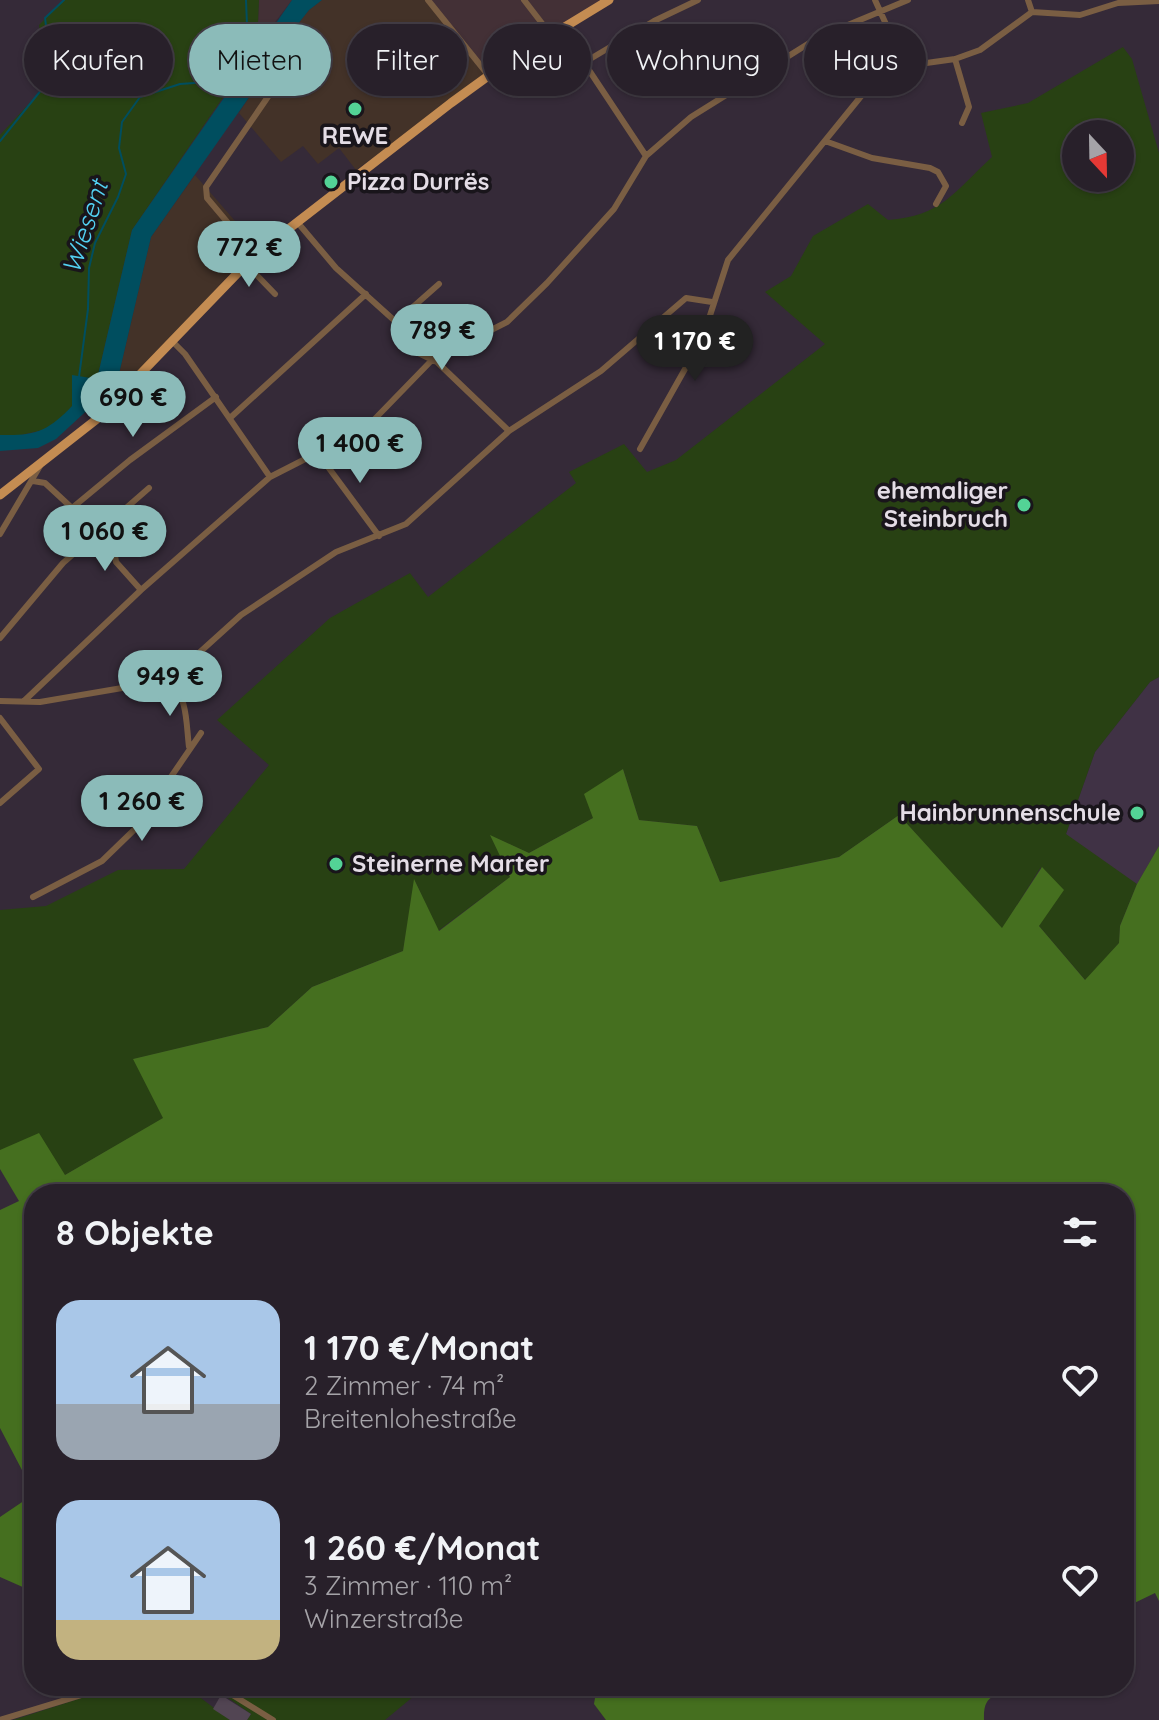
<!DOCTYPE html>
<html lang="de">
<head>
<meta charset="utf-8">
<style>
	body { margin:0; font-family:Quicksand,sans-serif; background:#342d36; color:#f1f3f6; height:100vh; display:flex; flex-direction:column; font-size:30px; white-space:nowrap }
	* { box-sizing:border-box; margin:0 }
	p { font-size:26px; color:#a5a3a8 }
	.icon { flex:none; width:44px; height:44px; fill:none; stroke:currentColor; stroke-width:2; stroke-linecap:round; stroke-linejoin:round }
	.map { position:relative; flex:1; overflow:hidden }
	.panel { position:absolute; left:24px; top:1184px; width:1110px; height:512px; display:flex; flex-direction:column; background:#28202a; border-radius:32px; box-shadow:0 2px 6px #0004,0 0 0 2px #443e47 }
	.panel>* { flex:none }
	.banner { position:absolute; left:24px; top:24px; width:1112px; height:72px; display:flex; gap:16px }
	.needle { width:52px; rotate:158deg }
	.tools { position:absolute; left:1062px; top:120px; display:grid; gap:16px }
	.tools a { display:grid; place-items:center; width:72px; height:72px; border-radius:50%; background:#28202a; box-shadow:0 2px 6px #0004,0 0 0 2px #443e47; font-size:40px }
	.price { position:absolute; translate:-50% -68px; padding:0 18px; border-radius:28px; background:#8bbbb9; color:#111; font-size:26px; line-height:52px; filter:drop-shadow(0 2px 4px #0008) }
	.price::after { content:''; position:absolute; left:50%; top:48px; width:24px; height:18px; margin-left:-12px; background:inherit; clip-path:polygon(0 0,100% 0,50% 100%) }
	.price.selected { background:#222; color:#fff }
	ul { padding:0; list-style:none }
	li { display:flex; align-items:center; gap:24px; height:200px; padding:0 32px }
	li span { display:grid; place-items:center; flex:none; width:224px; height:160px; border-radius:24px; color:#555 }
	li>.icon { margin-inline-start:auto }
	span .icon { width:96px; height:96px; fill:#fffc; stroke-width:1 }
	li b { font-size:34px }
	h2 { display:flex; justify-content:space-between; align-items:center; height:96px; padding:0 32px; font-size:34px }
	.chip { padding:0 28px; border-radius:36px; background:#28202a; box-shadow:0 2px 6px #0004,0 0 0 2px #443e47; font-size:28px; line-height:72px }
	.chip.selected { background:#8bbbb9; color:#111 }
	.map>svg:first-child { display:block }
</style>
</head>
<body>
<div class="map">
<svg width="1159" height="1720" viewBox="0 0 1159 1720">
	<rect width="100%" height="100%" fill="#352a38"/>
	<path fill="#433228" d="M322,0h108l59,74 -133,96 -17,-22 -21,16 -15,-18 -22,16 -42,-49 11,-17 -2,-9 61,-77z
		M195,175l61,70 -124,137 -13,-8 32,-137z"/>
	<path fill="#433036" d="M259,0h33l-20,26 -14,-2z
		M430,0h180l-121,74z"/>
	<path fill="#403245" d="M1159,677v169l-22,38 -17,42 -54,-92 29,-82 55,-70z"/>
	<path fill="#284113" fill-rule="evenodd" d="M64,0h195l-1,23 14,3 -140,204 -35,149 -45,49 -31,7h-21v-300l47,-51 -8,-59z
		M1123,47l9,12 27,94v524l-9,5 -55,70 -29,82 71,50 -17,42 -1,17 -33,38 -47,-55 2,-59 -39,62 -103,-114 -60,42 -119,25 -23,-56 -58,-6 -16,-51 -30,49 -64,35 -38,-17 19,41 -72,54 -23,-50 -12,70 -91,36 -44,40 -134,32 30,59 -99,57 -65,-25v-240l46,-4 72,-36 66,-1 85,-104 -52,-45 113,-102 80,-45 18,24 148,-114 -7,-11 55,-28 23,28 29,-12 149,-116 -60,-52 26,-16 22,-40 55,-32 20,16c54,-4 66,-28 104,-63l-11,-44 47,-10zM1076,134h44v44h-44z
		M119,1686h66l45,34h-217z
		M211,1686h215l-41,34h-138l4,-6z"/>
	<path fill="#456f1f" d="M623,769l16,51 58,6 23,56 119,-25 60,-42 103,113 40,-61 22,23 -25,36 46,54 34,-37 1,-17 17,-42 22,-38v755l-4,-8 -31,15v-414h-1090v299l-34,-65v-218l19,-9 -19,-32v-19l39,-17 26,42 98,-57 -30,-59 135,-32 44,-40 91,-36 11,-72 25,52 71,-54 -20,-42 39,18 64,-35 -9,-24z
		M34,1494v98l-34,-15v-60z
		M597,1686h419c-18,13 -33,4 -32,34h-378l-12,-16z"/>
	<path fill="#004e5f" d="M292,0h30l-13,10 -61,77 2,9 -99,141 -32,137 -24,29 -39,36 -18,9 -38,3v-16c36,1 48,-4 72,-29v-31l25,4 35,-149z"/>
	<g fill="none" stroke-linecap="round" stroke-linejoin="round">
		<path stroke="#004e5f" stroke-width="2" d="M0,141l42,-52 7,-40 -4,-31 19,-18
			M79,377l9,-68 1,-41 6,-25 23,-46 8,-23 -7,-26 3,-26 18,-25 40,-13 28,-2 15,-11 24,-46 -1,-25"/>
	</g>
	<path fill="#524553" d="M221,1695l30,19 -4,6h-17l-17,-11z"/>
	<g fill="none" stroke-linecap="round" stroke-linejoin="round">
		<path stroke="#7a5e43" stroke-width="6" d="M428,0l61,76
			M524,0l27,35
			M875,0l30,66
			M1028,0l4,12
			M561,28l85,128
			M955,59l14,48 -7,16
			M585,62l69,-41 44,-21
			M825,141l47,17 58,10 8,4 8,14 -10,18
			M298,223l38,45 60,54 18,29 23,11 72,69
			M255,255l-48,-57 -1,-11 68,-99
			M245,263l30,31
			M396,322l43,-38
			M173,342l12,12 85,123
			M230,418l136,-124
			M640,449l63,-112 25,-77 143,-176 34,-18 50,-7 25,-9 52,-38 48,3 38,-12 41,-2
			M317,452l62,84
			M33,481l12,2 40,37
			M72,508l58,-48 86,-63
			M97,532l17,17 2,13 25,28
			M0,534l40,-68
			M0,638l63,-75 86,-75
			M169,680c19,17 17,43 20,67
			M0,701l40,1 129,-22 72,-65 95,-63 70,-28 103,-93 92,-60 85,-73 26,4
			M24,701l117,-111 129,-113 96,-49 66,-68 75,-38 40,-39 67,-74 32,-53 45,-39 128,-80 89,-37
			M0,718l39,51 -39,34
			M33,897l69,-36 34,-33 65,-95
			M218,1686l55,34
			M0,1720l111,-34"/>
		<path stroke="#c48c52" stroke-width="9" d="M0,495l97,-76 158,-164 196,-152 58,-42 100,-61"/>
	</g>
	<g fill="#53d396" stroke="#19151b" stroke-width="3">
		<circle cx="355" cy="109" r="8"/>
		<circle cx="331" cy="182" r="8"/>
		<circle cx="1024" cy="505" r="8"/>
		<circle cx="1137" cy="813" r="8"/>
		<circle cx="336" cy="864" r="8"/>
	</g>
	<g text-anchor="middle" stroke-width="7" stroke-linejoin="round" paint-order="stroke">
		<g font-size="24" font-weight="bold" fill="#e4dde6" stroke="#19151b" text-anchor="start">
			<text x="355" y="144" text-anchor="middle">REWE</text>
			<text x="347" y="190">Pizza Durrës</text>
			<text x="1008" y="499" text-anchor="end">ehemaliger<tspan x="1008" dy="28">Steinbruch</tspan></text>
			<text x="1121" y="821" text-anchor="end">Hainbrunnenschule</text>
			<text x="352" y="872">Steinerne Marter</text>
		</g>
		<g font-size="26" font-style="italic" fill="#53d1f3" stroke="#19151b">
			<text transform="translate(85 227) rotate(-72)" y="9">Wiesent</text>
		</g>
	</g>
</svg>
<div class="tools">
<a><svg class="needle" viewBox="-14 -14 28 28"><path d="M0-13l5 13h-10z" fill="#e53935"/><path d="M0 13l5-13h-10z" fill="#a5a3a8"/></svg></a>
</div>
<b class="price" style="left:249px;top:289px">772 €</b>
<b class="price" style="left:442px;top:372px">789 €</b>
<b class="price selected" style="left:695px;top:383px">1 170 €</b>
<b class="price" style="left:133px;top:439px">690 €</b>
<b class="price" style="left:360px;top:485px">1 400 €</b>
<b class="price" style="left:105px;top:573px">1 060 €</b>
<b class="price" style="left:170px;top:718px">949 €</b>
<b class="price" style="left:142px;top:843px">1 260 €</b>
<div class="banner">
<a class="chip">Kaufen</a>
<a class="chip selected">Mieten</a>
<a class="chip">Filter</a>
<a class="chip">Neu</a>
<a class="chip">Wohnung</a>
<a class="chip">Haus</a>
</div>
<section class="panel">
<h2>8 Objekte<svg class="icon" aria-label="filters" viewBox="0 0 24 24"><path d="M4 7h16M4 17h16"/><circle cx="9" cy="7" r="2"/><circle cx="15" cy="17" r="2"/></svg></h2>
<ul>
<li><span style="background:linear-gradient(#a9c7e8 65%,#9aa5b1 0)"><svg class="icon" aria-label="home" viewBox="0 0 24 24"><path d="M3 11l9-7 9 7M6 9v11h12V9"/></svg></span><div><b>1 170 €/Monat</b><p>2 Zimmer · 74 m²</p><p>Breitenlohestraße</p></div><svg class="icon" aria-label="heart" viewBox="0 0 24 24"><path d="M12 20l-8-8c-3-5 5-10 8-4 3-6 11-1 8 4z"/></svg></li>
<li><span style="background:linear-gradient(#a9c7e8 75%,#c2b280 0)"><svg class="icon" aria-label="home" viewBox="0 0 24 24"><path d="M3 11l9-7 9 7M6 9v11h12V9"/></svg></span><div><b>1 260 €/Monat</b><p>3 Zimmer · 110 m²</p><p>Winzerstraße</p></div><svg class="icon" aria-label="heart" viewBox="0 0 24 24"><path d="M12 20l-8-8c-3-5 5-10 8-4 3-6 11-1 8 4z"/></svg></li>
</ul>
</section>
</div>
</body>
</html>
